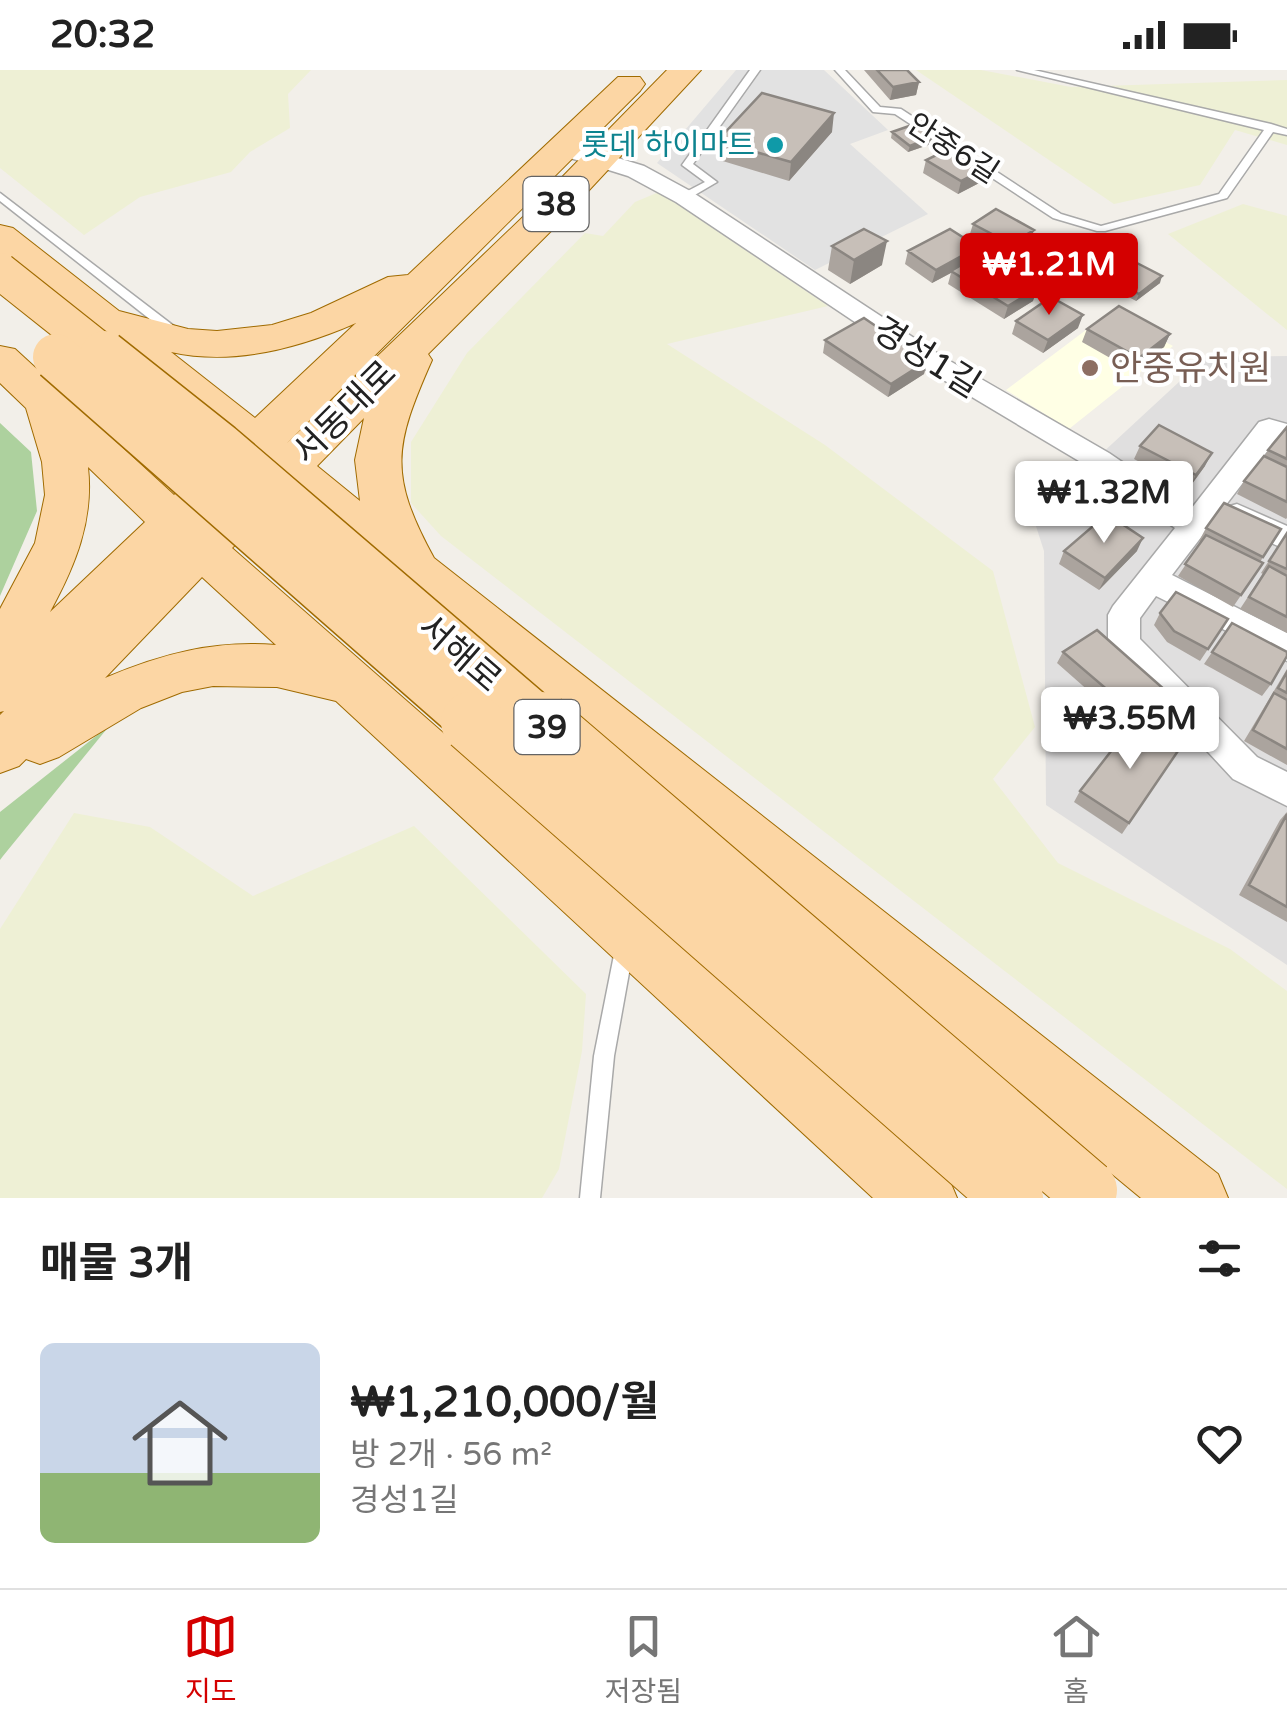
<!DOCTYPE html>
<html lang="ko">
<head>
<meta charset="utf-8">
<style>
	body { margin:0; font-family:"Varela Round","Noto Sans KR",sans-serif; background:#f2f2f2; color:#222; height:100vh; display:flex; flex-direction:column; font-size:38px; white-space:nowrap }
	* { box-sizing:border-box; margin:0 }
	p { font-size:32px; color:#767676 }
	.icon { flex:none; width:55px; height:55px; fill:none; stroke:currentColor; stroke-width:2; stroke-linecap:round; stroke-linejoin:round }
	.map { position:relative; height:1128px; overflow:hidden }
	.details { display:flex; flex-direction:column; background:#fff; flex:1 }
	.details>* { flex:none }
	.price { position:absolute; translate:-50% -85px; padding:0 22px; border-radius:10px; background:#fff; color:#222; font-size:32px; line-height:65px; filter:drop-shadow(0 2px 5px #0008) }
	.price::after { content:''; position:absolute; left:50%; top:60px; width:30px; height:22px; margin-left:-15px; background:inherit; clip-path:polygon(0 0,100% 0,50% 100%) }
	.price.current { background:#d40000; color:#fff }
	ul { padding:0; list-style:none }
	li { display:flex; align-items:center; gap:30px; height:250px; padding:0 40px }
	li span { display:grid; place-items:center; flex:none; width:280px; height:200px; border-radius:15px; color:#555 }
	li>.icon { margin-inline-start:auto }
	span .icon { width:120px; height:120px; fill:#fffc; stroke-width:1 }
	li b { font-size:42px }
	h2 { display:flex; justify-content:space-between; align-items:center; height:120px; padding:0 40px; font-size:42px }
	.status { display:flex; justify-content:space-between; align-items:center; height:70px; padding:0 50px; background:#fff; direction:ltr }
	.status svg { height:28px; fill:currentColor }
	.tabs { display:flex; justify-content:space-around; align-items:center; height:140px; border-top:2px solid #e0e0e0; background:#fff; font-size:28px; color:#767676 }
	.tabs a { display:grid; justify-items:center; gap:5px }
	.tabs .current { color:#d40000 }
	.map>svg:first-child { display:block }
</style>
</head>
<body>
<div class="status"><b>20:32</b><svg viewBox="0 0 49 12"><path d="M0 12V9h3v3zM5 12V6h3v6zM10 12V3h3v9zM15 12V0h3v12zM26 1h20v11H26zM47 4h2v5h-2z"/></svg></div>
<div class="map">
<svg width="1287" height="1128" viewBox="0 0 1287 1128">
	<rect width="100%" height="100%" fill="#f2efe9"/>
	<path fill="#e0dfdf" d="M1287,286v609l-241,-160 -2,-254 -11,-34 173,-160z"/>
	<path fill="#ffffe5" d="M1110,242l63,34 -104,83 -63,-39z"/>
	<path fill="#eef0d5" d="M0,0h311l-23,24 2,34 -40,24 -19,20 -91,25 -56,38 -84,-67z
		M916,0h65l90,17 216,-7v65l-52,-15 -35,55 -86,19z
		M659,122l169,114 -161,38 158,101 168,126 42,156 -42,52 65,84 172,86 57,42v198l-846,-653 -30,-33v-61l56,-89 118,-120 18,3 32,-34z
		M1243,134l44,12v114l-119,-96z
		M74,743l76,14 103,69 161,-70 172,168 -4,57 -23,118 -17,29h-542v-269z"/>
	<path fill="#add19e" d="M0,353l31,29 6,59 -37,85z
		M110,655l-107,131 -3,4v-48z"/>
	<path fill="#e2e2e2" d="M736,0h88l64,60 -38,14 78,70 -113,56 -158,-107z"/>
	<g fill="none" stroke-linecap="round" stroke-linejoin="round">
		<defs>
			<path id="lane" d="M750,0h10l-67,94 24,18 -29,17h-8v-4l25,-13 -23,-17z
				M835,0h10l35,37 21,2 160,105 40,12 118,-32 45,-64 -247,-60h17l237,54 16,5v6l-14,-3 -46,66 -122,33h-8l-44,-13 -158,-104 -22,-2z
				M0,123l183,140v6h-8l-175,-138z
				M625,866l6,3 3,6 -20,111 -14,142h-20l14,-142 22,-111 3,-6z"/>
			<path id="street" d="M559,70l85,26 48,26 251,165 166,96 82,56 68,-87 10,-3 18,5v20l-12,-3 -103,134 115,58v28l-131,-65 -16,22v21l117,118 30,15v34l-54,-27 -125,-135v-29l5,-9 62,-78 -86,-61 -164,-98 -249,-167 -48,-26 -77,-24 -3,-5 3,-5z
				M1237,434l50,22v24l-61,-27 -4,-8 4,-8z"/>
			<path id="primary" d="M667,0h34l-150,161 -123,123 4,6c-38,86 -44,114 2,198l784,616 10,24h-87l-852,-705 -57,55 715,626 10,24h-84l-537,-497 -59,-14 -64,-1 -31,6 -41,16 -82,49 -19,7 -14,-5 -7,7 -19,7v-58l4,-4 -4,1v-103l35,-66 10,-48 -3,-33 -16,-54 -26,-25v-37l15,3 159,146 54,-51 -228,-189v-30l13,3 106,83 69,18 29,2 55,-6 39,-12 77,-36 20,-2 210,-198h22l5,7 -5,7 -353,352 238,-228zM356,253l-101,95 -84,-66c62,14 128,-4 185,-29zM364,348l-9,42 5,41 -43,-35zM88,397l57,55 -95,90c25,-46 44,-91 38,-145zM202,507l74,68c-62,-5 -115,9 -171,33z"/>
		</defs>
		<use href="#lane" stroke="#a9a9a9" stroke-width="3"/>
		<use href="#street" stroke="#a9a9a9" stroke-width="3"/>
		<use href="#primary" stroke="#a06b00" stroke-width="2"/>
		<use href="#lane" fill="#fff" fill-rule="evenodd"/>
		<use href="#street" fill="#fff" fill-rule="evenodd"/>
		<use href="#primary" fill="#fcd6a4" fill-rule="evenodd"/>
		<defs>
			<path id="primary-bridge-far2" d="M0,201l107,85"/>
			<path id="primary-bridge-far1" d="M104,284l116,92 324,278
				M56,287l418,367"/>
			<path id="primary-bridge" d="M471,652l542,476
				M541,652l546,468"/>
		</defs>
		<use href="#primary-bridge-far2" stroke="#a06b00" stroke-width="38" stroke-linecap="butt"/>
		<use href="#primary-bridge-far1" stroke="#a06b00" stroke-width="49" stroke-linecap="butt"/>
		<use href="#primary-bridge" stroke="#a06b00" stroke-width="62" stroke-linecap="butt"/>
		<use href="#primary-bridge-far2" stroke="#fcd6a4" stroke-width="36"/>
		<use href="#primary-bridge-far1" stroke="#fcd6a4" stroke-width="46"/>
		<use href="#primary-bridge" stroke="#fcd6a4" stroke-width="60"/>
	</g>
	<path fill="#aba49e" d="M864,0h43l12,12 -3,13 -26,5z
		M832,62l-43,49 -73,-22 1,-18z
		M892,62l39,12 -23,8 -17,-14z
		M926,90l60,8 -3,13 -25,13 -35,-21z
		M973,154l57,18 -23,15 -38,-20z
		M832,176l50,19 -32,19 -22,-14z
		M978,177l-2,9 57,45 -29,18 -56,-35 3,-11 -19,10 -27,-19 3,-13z
		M1031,180l58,21 -19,15 -43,-23z
		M1110,209l50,4 -24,18 -28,-15z
		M1016,251l62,7 -35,25 -31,-19z
		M1087,259l83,5 -6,13 -31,24 -51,-29z
		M825,270l102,21 -3,13 -36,23 -65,-44z
		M1287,357v91l-1,1 -49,-25 7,-13z
		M1140,376l65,20 -16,22 -55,-29z
		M1206,458l75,1 -21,33 3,1 -30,44 -55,-31 23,-34 -2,-1z
		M1287,463v100l-47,-24 23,-35 -2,-1z
		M1064,481h73l-38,39 -40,-26z
		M1160,543l68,6 -28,42 -33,-19 -13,-17z
		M1232,553l39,61 -9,12 -58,-32z
		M1063,582l120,72 -16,17 13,7 -58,86 -48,-32 6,-11 51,-65 -7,-4 -67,-59z
		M1287,599v96l-43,-24z
		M1287,742v110l-48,-27 41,-75z"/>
	<path fill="#8b8681" d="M919,12l-3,13 -26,5 3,-13z
		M834,43l-2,19 -43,49 2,-19z
		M932,67l-1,7 -23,8 2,-6z
		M986,98l-3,13 -25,13 3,-13z
		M1034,160l-4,12 -23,15 4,-13z
		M887,171l-5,24 -32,19 4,-24z
		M978,177l-3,13 -43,23 4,-13z
		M1094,188l-5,13 -19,15 5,-13z
		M1162,206l-2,7 -24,18 3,-7z
		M1038,218l-5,13 -29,18 4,-13z
		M1083,245l-5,13 -35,25 5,-13z
		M1170,264l-6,13 -31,24 6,-13z
		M927,291l-3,13 -36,23 3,-13z
		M1212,383l-7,13 -16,22 7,-13z
		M1143,468l-6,13 -38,39 6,-12z
		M1191,643l-8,11 -19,20 7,-11z"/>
	<path fill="#c7bfb8" stroke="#8b8681" stroke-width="2.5" d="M877,0h30l12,12 -26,5z
		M762,23l72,20 -43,49 -74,-21z
		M915,54l17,13 -22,9 -18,-14z
		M951,78l35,20 -25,13 -35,-21z
		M996,139l38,21 -23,14 -38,-20z
		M864,159l23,12 -33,19 -22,-14z
		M950,159l28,18 -42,23 -28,-19z
		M1050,166l44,22 -19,15 -44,-23z
		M980,184l58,34 -30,18 -57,-35z
		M1133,191l29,15 -23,18 -29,-15z
		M1051,227l32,18 -35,25 -32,-19z
		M1119,236l51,28 -31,24 -52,-29z
		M864,248l63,43 -36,23 -66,-44z
		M1159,355l53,28 -16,22 -56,-29z
		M1287,357v32l-19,-9z
		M1264,386l23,11v35l-43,-21z
		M1224,433l57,26 -18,28 -57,-29z
		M1107,444l36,24 -38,40 -41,-27z
		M1287,463v36l-18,-8z
		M1206,465l57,28 -22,32 -56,-31z
		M1269,496l18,10v41l-38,-20z
		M1176,522l52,27 -20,30 -34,-18 -14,-18z
		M1232,553l55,29v4l-16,28 -59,-32z
		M1097,560l94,83 -20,20 -40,-23 -68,-58z
		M1287,602v21l-9,-5z
		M1274,623l13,7v49l-34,-19z
		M1133,653l47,25 -51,75 -49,-32z
		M1287,744v93l-38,-22z"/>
	<circle fill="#0f9aa8" stroke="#fff" stroke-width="4" cx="775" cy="75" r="10"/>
	<circle fill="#8d6e63" stroke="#fff" stroke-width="4" cx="1090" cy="298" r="10"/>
	<g text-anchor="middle" stroke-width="8" stroke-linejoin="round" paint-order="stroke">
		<g font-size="30" fill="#0d838f" stroke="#fff" text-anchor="end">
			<text x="755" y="85">롯데 하이마트</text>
		</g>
		<g font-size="30" fill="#222" stroke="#fff">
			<text transform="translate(953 78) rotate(33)" y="10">안중6길</text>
		</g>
		<g fill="#fff" stroke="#646464" stroke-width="2.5">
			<rect x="523.5" y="107" width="65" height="54" rx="8"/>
			<rect x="514.5" y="630" width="65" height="54" rx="8"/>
		</g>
		<g font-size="32" font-weight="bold" fill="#222">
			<text x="556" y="145">38</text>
			<text x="547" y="668">39</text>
		</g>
		<g font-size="35" fill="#222" stroke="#fff">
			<text transform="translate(927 287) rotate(32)" y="12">경성1길</text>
			<text transform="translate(344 342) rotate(-45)" y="12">서동대로</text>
			<text transform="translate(460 583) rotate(41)" y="12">서해로</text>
		</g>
		<g font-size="35" fill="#785e54" stroke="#fff" text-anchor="start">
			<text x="1110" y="310">안중유치원</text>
		</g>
	</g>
</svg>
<b class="price current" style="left:1049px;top:248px">₩1.21M</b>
<b class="price" style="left:1104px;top:476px">₩1.32M</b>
<b class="price" style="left:1130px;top:702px">₩3.55M</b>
</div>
<section class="details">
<h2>매물 3개<svg class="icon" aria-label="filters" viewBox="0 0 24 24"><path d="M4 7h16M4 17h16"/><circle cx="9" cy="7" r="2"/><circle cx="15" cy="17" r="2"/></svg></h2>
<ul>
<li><span style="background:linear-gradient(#c9d6e8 65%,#8fb573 0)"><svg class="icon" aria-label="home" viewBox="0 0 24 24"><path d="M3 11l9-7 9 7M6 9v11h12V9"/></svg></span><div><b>₩1,210,000/월</b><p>방 2개 · 56 m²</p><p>경성1길</p></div><svg class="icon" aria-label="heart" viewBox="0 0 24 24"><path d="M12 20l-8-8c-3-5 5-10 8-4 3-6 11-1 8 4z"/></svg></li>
</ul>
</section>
<nav class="tabs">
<a class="current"><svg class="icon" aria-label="map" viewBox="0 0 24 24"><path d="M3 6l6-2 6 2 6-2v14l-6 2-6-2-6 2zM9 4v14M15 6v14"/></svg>지도</a>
<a><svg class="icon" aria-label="saved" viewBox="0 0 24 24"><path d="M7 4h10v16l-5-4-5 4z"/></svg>저장됨</a>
<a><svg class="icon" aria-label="home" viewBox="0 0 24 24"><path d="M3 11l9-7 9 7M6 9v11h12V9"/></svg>홈</a>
</nav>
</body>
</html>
